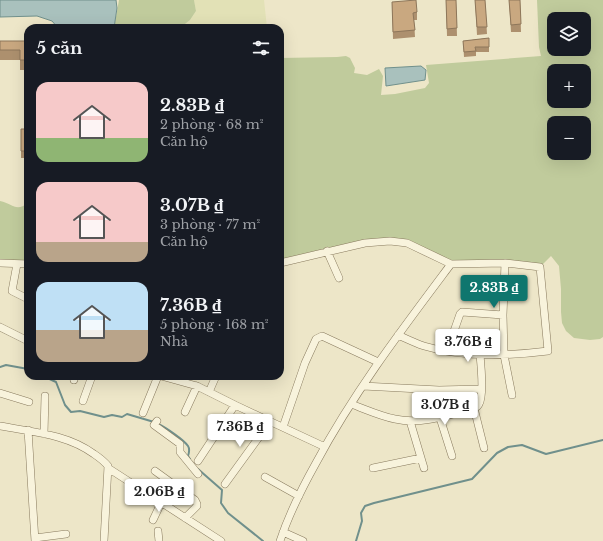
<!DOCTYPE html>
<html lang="vi">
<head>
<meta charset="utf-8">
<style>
	body { margin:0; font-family:"Libre Baskerville",serif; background:#20242c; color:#f1f3f6; height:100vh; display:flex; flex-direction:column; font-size:15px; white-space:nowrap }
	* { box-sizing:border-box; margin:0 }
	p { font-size:13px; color:#9ea1a6 }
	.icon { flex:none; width:22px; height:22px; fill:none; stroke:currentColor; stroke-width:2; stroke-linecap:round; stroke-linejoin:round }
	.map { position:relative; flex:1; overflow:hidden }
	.details { position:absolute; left:24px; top:24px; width:260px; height:356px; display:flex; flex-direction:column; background:#171b24; border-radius:12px; box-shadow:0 4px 16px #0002 }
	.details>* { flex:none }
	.buttons { position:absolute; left:547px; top:12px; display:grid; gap:8px }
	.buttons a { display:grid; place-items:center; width:44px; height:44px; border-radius:8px; background:#171b24; box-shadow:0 4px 16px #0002; font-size:20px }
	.price { position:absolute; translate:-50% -34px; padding:0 9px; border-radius:4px; background:#fff; color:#222; font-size:13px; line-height:26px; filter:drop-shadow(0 1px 2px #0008) }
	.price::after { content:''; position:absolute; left:50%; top:24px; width:12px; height:9px; margin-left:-6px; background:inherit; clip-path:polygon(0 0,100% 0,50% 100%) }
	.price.current { background:#0f766e; color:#fff }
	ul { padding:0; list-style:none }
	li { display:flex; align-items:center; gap:12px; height:100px; padding:0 12px }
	li span { display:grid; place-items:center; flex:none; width:112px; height:80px; border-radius:12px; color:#555 }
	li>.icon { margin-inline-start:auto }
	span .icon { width:48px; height:48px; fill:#fffc; stroke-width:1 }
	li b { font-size:17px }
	h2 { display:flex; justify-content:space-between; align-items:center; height:48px; padding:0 12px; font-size:17px }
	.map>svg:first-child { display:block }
</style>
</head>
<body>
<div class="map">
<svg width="603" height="541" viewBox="0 0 603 541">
	<rect width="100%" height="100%" fill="#ede6c8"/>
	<path fill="#e2e1b6" d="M194,0h70l3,28h-87l10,-8 6,-9z"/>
	<path fill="#c0cb9c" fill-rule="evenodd" d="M119,0h75l2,11 -6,9 -10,8h-66z
		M537,0h66v337l-3,2 -10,1 -16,-2 -8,-7 -4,-8 -1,-11v-23l-2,-23 -8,-10 -9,9 -91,-3 -61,-23 -110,22v-203l57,-1 9,-1 4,2 5,10 -1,5 13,2 12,-6 4,7 -2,19 14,-1 30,-6 4,-5 -3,-18 115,-9 -2,-9zM554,19h30v30h-30zM554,71h30v30h-30zM554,123h30v30h-30z
		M0,201c13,3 16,11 28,2v59l-28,-1z"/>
	<path fill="#a9c1bd" stroke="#70908c" d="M0,0h116l1,8 -3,20h-56l-6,-7 -15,-5 -37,1z
		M421,66l5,4 -1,10 -39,6 -1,-18z"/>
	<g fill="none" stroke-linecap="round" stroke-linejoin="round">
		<path stroke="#70908c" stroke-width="2" d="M0,367l6,-2 22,4
			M43,376l13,6 9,23 6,7 9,-1 24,6 8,-2 10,2 5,-3 27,8
			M158,424c7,3 26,16 30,22 2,3 1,7 0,10l2,3
			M198,469l24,21 -1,13 7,10 35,28
			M356,541l6,-20 -1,-8 4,-7 9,-3 98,-24 25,-26 11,-6 14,-2 24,9 57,-14"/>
		<defs>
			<path id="street" d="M327,251l12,27
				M0,263l28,1
				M280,263l85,-20 25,-2 17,2 44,21c-48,64 -97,128 -135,199 -14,25 -27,51 -36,78
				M505,263l-2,52 1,40 8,40
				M17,264l-5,27 16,8
				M0,327l28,14
				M398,335c9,4 17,8 26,11 39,12 84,10 124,5l-8,-84 -35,-4 -54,1
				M447,351l13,-37 2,-2 41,3
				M161,376l36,10 38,19 90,42
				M74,380l1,-4
				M363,386l76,4 42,-1
				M209,392l7,-16
				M0,393l29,9
				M83,401l9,-25
				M351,404c14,5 29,12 44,15 27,6 54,-4 79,-11 3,-1 4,-1 5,-4 5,-8 2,-39 1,-49
				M474,408l10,40
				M185,412l12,-26
				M143,413l15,-37
				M440,418l12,38
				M157,421l-3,4 26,19v8l18,22
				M410,421l14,47
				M0,426c32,6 67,8 94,28 6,4 10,7 14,12l-4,75
				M283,427l22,-64 11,-24 6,-3 56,26
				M28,430l7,111
				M44,434l1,-38
				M198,461l37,-56
				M108,468l113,73
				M373,468l48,-10
				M155,471l40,29 2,4v2l-12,12
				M265,477l34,19
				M225,484l45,-62
				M153,520l8,-17
				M158,531l1,10
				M283,532l20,9
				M35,538l31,-4"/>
		</defs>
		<use href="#street" stroke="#887a5e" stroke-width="8"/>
		<use href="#street" stroke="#f8f3dc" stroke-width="7"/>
	</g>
	<path fill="#ad906e" d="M446,0h10l1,36h-10z
		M475,0h10l2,34 -10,1z
		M509,0h11l1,32h-10z
		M392,2l25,10v8h-3l1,17 -22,2z
		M489,38v14h-13v4l-12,1 -1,-16z
		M0,41h28v29h-8v-10h-20z
		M21,129h7v29h-7z"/>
	<path fill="#c9a880" stroke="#8d765a" d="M416,0l1,12 -4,1 2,17 -22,2 -1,-30z
		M446,0h10l1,28 -10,1z
		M475,0h10l2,27h-10z
		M509,0h11l1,24 -10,1z
		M489,38v9h-14l1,4 -12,1 -1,-11z
		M0,41h28v19h-8v-10h-20z
		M21,129h7v22h-7z"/>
</svg>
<div class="buttons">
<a><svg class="icon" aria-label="layers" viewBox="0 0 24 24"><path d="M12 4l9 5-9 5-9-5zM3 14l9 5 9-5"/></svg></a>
<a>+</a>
<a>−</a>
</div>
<b class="price current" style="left:494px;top:309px">2.83B ₫</b>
<b class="price" style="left:468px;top:363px">3.76B ₫</b>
<b class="price" style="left:445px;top:426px">3.07B ₫</b>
<b class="price" style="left:240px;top:448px">7.36B ₫</b>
<b class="price" style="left:159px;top:513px">2.06B ₫</b>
<section class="details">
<h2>5 căn<svg class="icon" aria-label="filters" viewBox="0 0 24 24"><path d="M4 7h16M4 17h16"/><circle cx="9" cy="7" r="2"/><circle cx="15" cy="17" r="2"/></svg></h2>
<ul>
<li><span style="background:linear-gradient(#f6c9c9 70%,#8fb573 0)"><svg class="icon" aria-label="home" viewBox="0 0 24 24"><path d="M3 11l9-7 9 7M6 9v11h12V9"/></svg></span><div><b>2.83B ₫</b><p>2 phòng · 68 m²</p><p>Căn hộ</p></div></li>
<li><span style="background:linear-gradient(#f6c9c9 75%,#b9a48a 0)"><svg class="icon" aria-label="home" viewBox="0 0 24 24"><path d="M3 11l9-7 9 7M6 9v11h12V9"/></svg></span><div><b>3.07B ₫</b><p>3 phòng · 77 m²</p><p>Căn hộ</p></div></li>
<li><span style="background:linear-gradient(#bfe0f5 60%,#b9a48a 0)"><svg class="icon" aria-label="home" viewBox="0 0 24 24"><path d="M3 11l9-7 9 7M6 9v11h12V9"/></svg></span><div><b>7.36B ₫</b><p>5 phòng · 168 m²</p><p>Nhà</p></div></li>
</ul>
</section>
</div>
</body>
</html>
